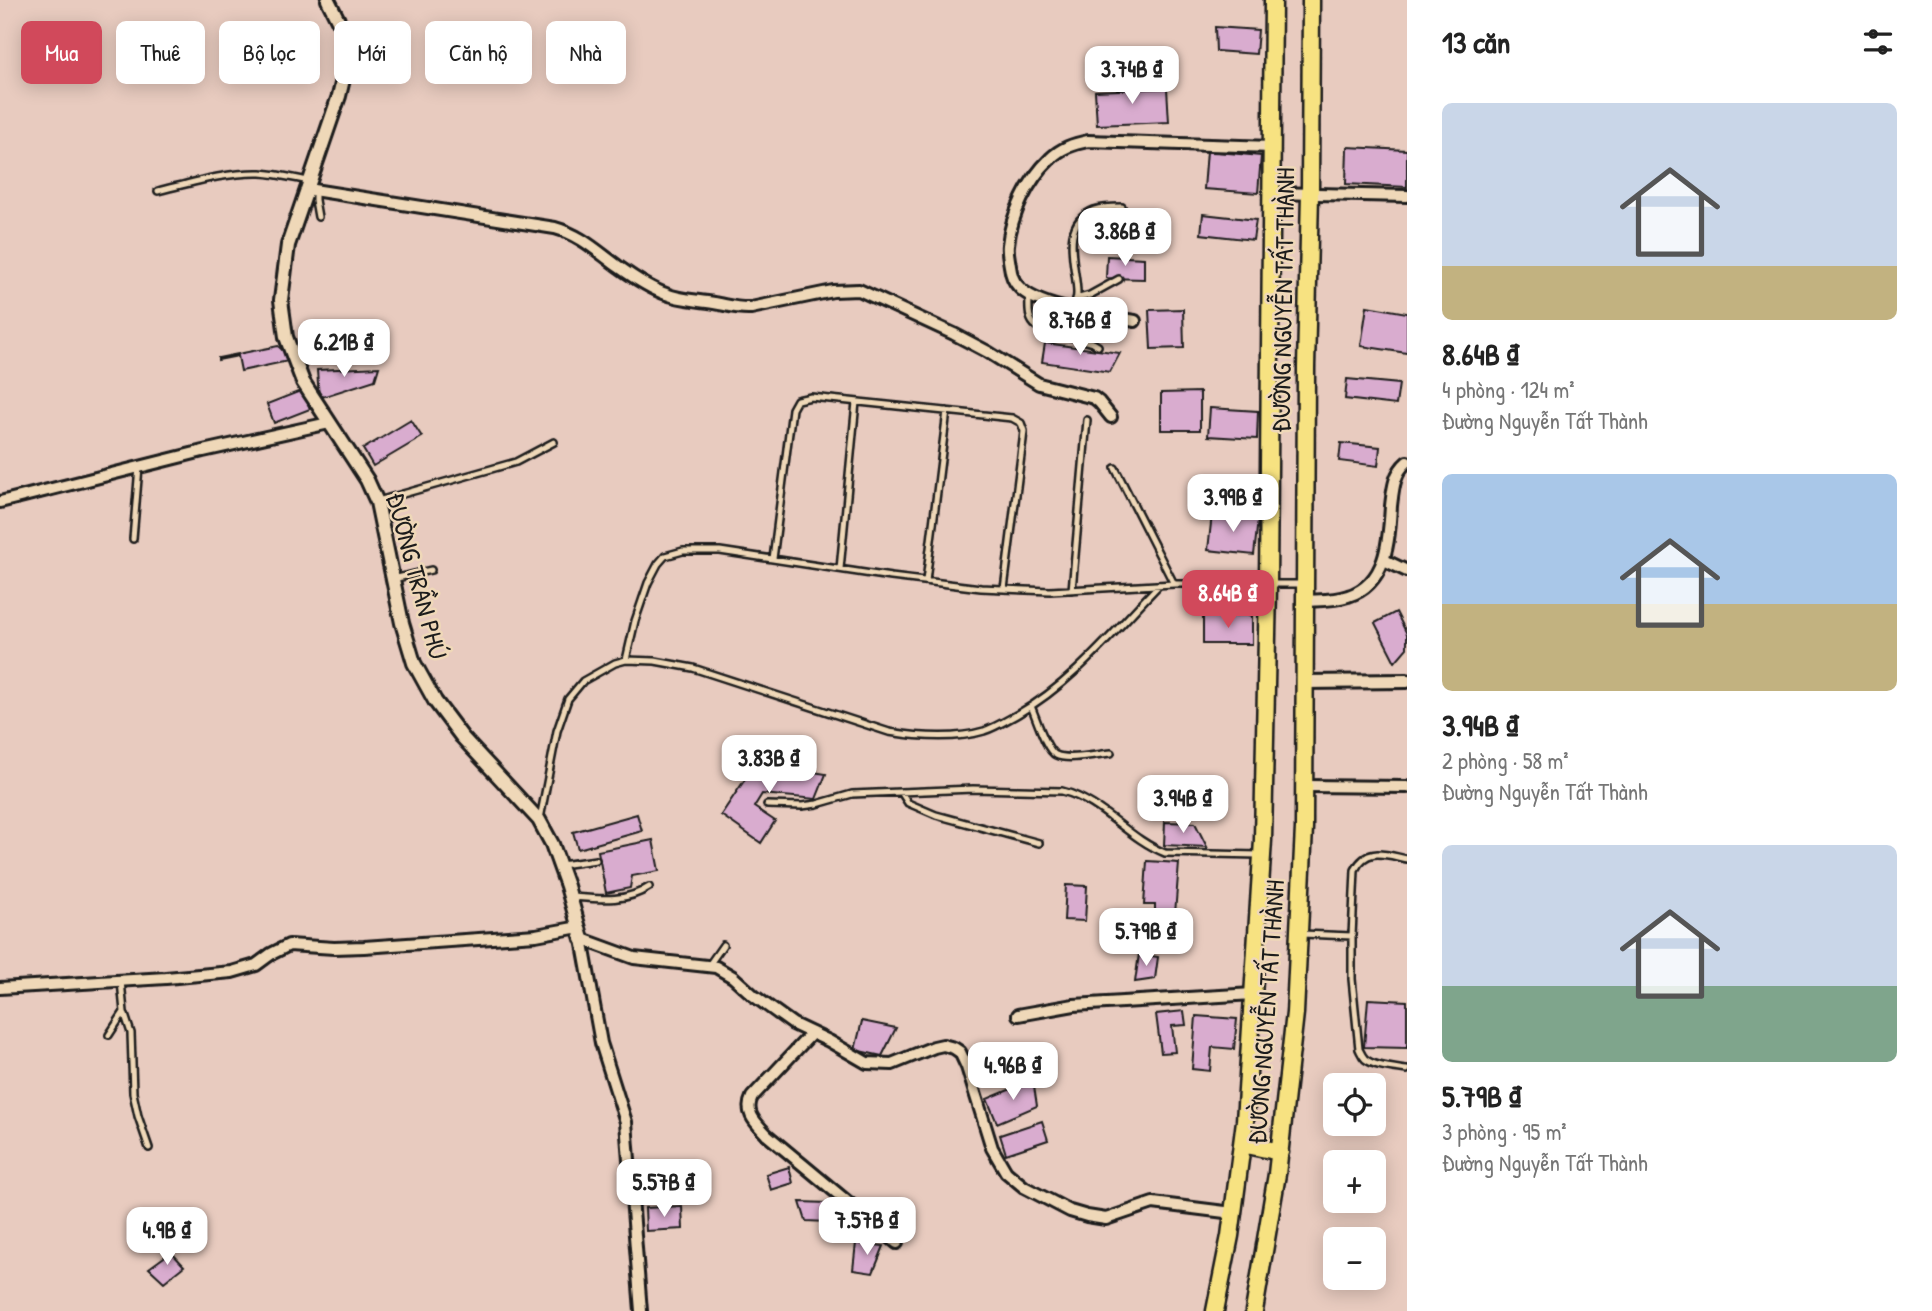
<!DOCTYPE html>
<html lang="vi">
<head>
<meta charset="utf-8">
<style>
	body { margin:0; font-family:"Patrick Hand",sans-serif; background:#f2f2f2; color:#222; height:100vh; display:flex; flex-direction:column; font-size:26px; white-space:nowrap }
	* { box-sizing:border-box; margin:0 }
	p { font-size:23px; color:#767676 }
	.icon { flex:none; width:38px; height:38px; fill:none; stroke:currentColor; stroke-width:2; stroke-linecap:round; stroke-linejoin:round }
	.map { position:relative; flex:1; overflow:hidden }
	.panel { display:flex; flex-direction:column; background:#fff; width:525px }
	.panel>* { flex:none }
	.top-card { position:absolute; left:21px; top:21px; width:665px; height:63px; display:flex; gap:14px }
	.buttons { position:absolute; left:1323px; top:1073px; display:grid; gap:14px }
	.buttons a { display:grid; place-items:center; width:63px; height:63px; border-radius:10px; background:#fff; box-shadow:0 4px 18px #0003; font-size:35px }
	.price { position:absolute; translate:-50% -60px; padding:0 16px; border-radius:14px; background:#fff; color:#222; font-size:23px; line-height:46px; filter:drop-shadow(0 2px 4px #0008) }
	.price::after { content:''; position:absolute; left:50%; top:42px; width:21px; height:16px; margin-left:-10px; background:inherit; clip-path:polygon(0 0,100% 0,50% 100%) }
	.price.active { background:#d1495b; color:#fff }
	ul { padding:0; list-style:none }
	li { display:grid; align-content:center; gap:14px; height:371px; padding:0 35px }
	li span { display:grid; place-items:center; height:217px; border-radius:10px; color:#555 }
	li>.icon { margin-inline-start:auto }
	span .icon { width:126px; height:126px; fill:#fffc; stroke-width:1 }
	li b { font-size:30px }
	h2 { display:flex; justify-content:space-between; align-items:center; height:84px; padding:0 35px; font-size:30px }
	.tag { padding:0 24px; border-radius:10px; background:#fff; box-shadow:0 4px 18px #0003; font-size:24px; line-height:63px }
	.tag.active { background:#d1495b; color:#fff }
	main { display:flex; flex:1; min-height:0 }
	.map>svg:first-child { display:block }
</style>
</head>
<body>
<main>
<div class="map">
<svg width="1407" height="1311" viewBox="0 0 1407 1311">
	<rect width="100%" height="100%" fill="#e8cbbf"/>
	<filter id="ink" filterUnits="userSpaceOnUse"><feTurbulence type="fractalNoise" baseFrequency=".0143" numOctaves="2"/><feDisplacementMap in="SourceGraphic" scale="14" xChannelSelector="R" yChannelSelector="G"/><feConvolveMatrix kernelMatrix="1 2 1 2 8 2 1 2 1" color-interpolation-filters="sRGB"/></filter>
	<g filter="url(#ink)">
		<path fill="#d9accf" stroke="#1c1c1c" stroke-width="2" d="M1215,27l43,3 -2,24 -40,-3z
			M1167,88l2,34 -72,3 -2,-34z
			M1347,147l60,3v37l-61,-3z
			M1207,151l54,5 -3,37 -54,-4z
			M1203,214l53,6 -3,20 -52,-6z
			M1107,256l37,2v21l-38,-1z
			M1367,306l40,7v40l-46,-7z
			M1183,309l1,39 -33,1 -2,-39z
			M1045,343l75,10 -10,19 -68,-10z
			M278,346l15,14 -52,11 -3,-15 -20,4v-2z
			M379,367l-4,13 -56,18 -2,-28z
			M1347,379l52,5 -3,21 -51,-6z
			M303,390l7,19 -36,14 -7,-19z
			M1200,392v38h-39v-37z
			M1210,408l48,3 -1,28 -49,-3z
			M411,420l11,17 -49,29 -10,-17z
			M1341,443l39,4 -2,19 -39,-5z
			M1212,514l46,5 -4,36 -46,-5z
			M1396,612l11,22v14l-12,14 -20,-39z
			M1252,615v29h-49v-28z
			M756,763l70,11 -10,25 -54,-5 -8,13 21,14 -14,22 -40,-28z
			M637,814l5,17 -64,18 -5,-17z
			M1165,822l30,1 12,24 -43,-2z
			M653,840l6,31 -27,5 -2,12 -24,5 -8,-42z
			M1147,861l32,2 -4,51 -20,-2v-7h-11z
			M1066,885l21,1 -2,35 -21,-1z
			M1139,954l19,3 -3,22 -20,3z
			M1368,999l39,2v47l-43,-1z
			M1184,1011l2,14 -14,1 3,26 -14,1 -5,-39z
			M1196,1016l41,3 -3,30 -22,-2 -2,24 -18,-2z
			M862,1021l34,7 -14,28 -27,-6z
			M1033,1080l4,26 -40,17 -10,-24z
			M1042,1121l6,19 -42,14 -6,-19z
			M789,1167l4,16 -22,7 -5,-16z
			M800,1202l28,1v19l-22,-1z
			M682,1206l1,23 -37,2 -1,-23z
			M856,1243l28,3 -11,27 -20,-3z
			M171,1252l13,14 -20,16 -15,-14z"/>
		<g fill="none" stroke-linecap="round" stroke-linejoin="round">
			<defs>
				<path id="service" d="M315,190v10l3,17
					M158,191c33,-8 68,-19 103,-18 16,1 32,5 48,8
					M1029,296c0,11 -2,24 8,31l56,16 5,3
					M1076,299l14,-4 29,-16
					M1074,310c1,-6 3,-11 3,-17 0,-26 -19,-69 17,-83 9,-3 19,-3 28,-3
					M1115,468l59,116
					M378,501l138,-39 38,-20
					M133,539l6,-72
					M773,559l19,-150 5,-9 14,-3 201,21 9,5 3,8 -1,9 -19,149
					M840,569l16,-167
					M393,579l38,-9
					M926,581l21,-170
					M1072,590l15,-170
					M626,660l9,-39 13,-38 10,-19 7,-8 18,-5h37l171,26 90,11 69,3 124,-7h128
					M1031,706c5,11 15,45 25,49 12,6 42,-1 55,-2
					M901,792l7,11 28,12 103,28
					M767,805l35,1 15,-2 35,-10 121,-5 89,2c40,10 65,47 103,62l94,2
					M540,819l17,-88 11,-32 15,-18 32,-18 11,-3 29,1 38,7 196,64c31,5 65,8 95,-1 12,-4 23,-11 34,-17 56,-32 96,-83 141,-129
					M561,865l35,-5
					M571,897c27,2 54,6 78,-10
					M1302,934l50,2 3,-66c12,-24 31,-15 52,-11
					M1352,936v43l7,70c2,4 3,7 6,10 10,8 30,9 42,11
					M709,965l14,-20
					M121,981l3,31 7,21 2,60 5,23 11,32
					M109,1035l15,-23"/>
				<path id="minor" d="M307,189l248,39c26,7 43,24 64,39 14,10 30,21 47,27 14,6 32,6 48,9 12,2 24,6 37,5l82,-17 26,-1 95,44 34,18 51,32 55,14 5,4 12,15
					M1272,193l135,3
					M1135,321c-30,-5 -98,-12 -117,-35 -5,-5 -7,-12 -8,-20 -1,-7 -3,-14 -2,-21 3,-30 20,-65 42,-86 11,-11 23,-15 38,-18l184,6
					M0,502l203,-51 126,-28
					M1384,560l23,11
					M1305,601c14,-1 29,0 43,-5 39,-12 41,-56 43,-90 2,-17 3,-33 16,-44
					M1305,786l102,1
					M582,939l52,19 82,9 17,10 21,19 39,28 36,17 38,22 25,1 42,-17 9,-2 11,3 6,4 7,15 25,81 14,24 18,15 46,24 17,5 19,3 47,-16 80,10
					M582,939l19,104 25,79 15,189
					M0,988l166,-10 66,-6 24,-7 15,-11 18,-9 45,3 30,-1 172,-12 43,-8
					M1018,1015l56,-10 179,-11
					M812,1033l-60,64c-8,16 4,26 15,38l130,108"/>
				<path id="tertiary" d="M328,0l16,32 2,35 -7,29 -51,149 -7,55 5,37 17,45 64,98 10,22 25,121 12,40 21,38 27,36 77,83 13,24 15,42 15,53
					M1303,682l104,-1"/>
				<path id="primary" d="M1242,1144l38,8
					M1215,1311l15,-75 15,-115 18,-281 5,-256 5,-584
					M1254,1311l23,-137 18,-161 9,-185 2,-460 4,-174 1,-194"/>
			</defs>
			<use href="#service" stroke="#1c1c1c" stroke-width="10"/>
			<use href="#minor" stroke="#1c1c1c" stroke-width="16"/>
			<use href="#tertiary" stroke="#1c1c1c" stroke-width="18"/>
			<use href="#primary" stroke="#1c1c1c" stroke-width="21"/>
			<use href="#service" stroke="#efd8b8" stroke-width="5"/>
			<use href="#minor" stroke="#efd8b8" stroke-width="10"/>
			<use href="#tertiary" stroke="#efd8b8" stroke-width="12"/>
			<use href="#primary" stroke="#f7e281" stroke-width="16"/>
		</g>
	</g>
	<g text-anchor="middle" stroke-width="5" stroke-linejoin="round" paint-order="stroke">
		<g font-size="26" fill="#1c1c1c" stroke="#efd8b8">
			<text transform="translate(1283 300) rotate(-89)" y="9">ĐƯỜNG NGUYỄN TẤT THÀNH</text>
			<text transform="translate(417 576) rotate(75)" y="9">ĐƯỜNG TRẦN PHÚ</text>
			<text transform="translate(1266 1012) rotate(-86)" y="9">ĐƯỜNG NGUYỄN TẤT THÀNH</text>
		</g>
	</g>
</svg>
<div class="buttons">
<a><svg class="icon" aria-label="locate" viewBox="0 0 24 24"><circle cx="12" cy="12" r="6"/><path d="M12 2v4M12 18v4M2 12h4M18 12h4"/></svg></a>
<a>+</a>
<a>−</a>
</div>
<b class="price" style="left:1132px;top:106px">3.74B ₫</b>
<b class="price" style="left:1125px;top:268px">3.86B ₫</b>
<b class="price" style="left:1080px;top:357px">8.76B ₫</b>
<b class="price" style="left:344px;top:379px">6.21B ₫</b>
<b class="price" style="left:1233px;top:534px">3.99B ₫</b>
<b class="price active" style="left:1228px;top:630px">8.64B ₫</b>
<b class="price" style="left:769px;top:795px">3.83B ₫</b>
<b class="price" style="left:1183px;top:835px">3.94B ₫</b>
<b class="price" style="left:1146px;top:968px">5.79B ₫</b>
<b class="price" style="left:1013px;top:1102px">4.96B ₫</b>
<b class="price" style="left:664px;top:1219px">5.57B ₫</b>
<b class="price" style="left:867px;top:1257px">7.57B ₫</b>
<b class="price" style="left:167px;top:1267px">4.9B ₫</b>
<div class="top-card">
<a class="tag active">Mua</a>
<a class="tag">Thuê</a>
<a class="tag">Bộ lọc</a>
<a class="tag">Mới</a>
<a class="tag">Căn hộ</a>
<a class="tag">Nhà</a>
</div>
</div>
<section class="panel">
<h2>13 căn<svg class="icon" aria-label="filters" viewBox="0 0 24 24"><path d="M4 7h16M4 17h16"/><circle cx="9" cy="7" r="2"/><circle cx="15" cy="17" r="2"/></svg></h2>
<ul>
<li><span style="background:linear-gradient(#c9d6e8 75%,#c2b280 0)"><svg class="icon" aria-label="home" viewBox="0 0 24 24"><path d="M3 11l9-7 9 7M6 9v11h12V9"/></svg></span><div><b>8.64B ₫</b><p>4 phòng · 124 m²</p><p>Đường Nguyễn Tất Thành</p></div></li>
<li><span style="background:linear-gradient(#a9c7e8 60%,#c2b280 0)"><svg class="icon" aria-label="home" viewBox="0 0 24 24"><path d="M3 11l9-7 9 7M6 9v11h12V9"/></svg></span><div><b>3.94B ₫</b><p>2 phòng · 58 m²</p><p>Đường Nguyễn Tất Thành</p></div></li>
<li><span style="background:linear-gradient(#c9d6e8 65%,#7fa58c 0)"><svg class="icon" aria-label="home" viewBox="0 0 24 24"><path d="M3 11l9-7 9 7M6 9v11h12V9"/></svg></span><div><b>5.79B ₫</b><p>3 phòng · 95 m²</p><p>Đường Nguyễn Tất Thành</p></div></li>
</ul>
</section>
</main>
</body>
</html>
